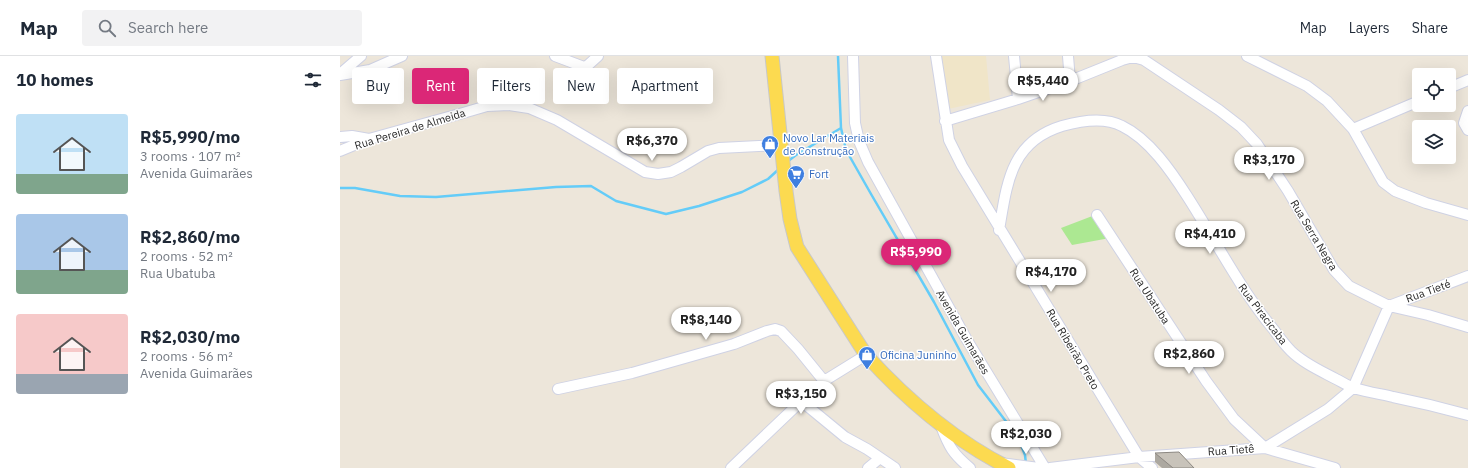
<!DOCTYPE html>
<html lang="en">
<head>
<meta charset="utf-8">
<style>
	body { margin:0; font-family:"IBM Plex Sans",sans-serif; background:#f2f2f3; color:#1f2937; height:100vh; display:flex; flex-direction:column; font-size:15px; white-space:nowrap }
	* { box-sizing:border-box; margin:0 }
	p { font-size:13px; color:#747a83 }
	.icon { flex:none; width:22px; height:22px; fill:none; stroke:currentColor; stroke-width:2; stroke-linecap:round; stroke-linejoin:round }
	.map { position:relative; flex:1; overflow:hidden }
	.details { display:flex; flex-direction:column; background:#fff; width:340px }
	.details>* { flex:none }
	.top-card { position:absolute; left:12px; top:12px; width:380px; height:36px; display:flex; gap:8px }
	.fabs { position:absolute; left:1072px; top:12px; display:grid; gap:8px }
	.fabs a { display:grid; place-items:center; width:44px; height:44px; border-radius:4px; background:#fff; box-shadow:0 4px 16px #0002; font-size:20px }
	.price { position:absolute; translate:-50% -34px; padding:0 9px; border-radius:14px; background:#fff; color:#222; font-size:13px; line-height:26px; filter:drop-shadow(0 1px 2px #0008) }
	.price::after { content:''; position:absolute; left:50%; top:24px; width:12px; height:9px; margin-left:-6px; background:inherit; clip-path:polygon(0 0,100% 0,50% 100%) }
	.price.selected { background:#db2777; color:#fff }
	ul { padding:0; list-style:none }
	li { display:flex; align-items:center; gap:12px; height:100px; padding:0 16px }
	li span { display:grid; place-items:center; flex:none; width:112px; height:80px; border-radius:4px; color:#555 }
	li>.icon { margin-inline-start:auto }
	span .icon { width:48px; height:48px; fill:#fffc; stroke-width:1 }
	li b { font-size:17px }
	h2 { display:flex; justify-content:space-between; align-items:center; height:48px; padding:0 16px; font-size:17px }
	.pill { padding:0 14px; border-radius:4px; background:#fff; box-shadow:0 4px 16px #0002; font-size:14px; line-height:36px }
	.pill.selected { background:#db2777; color:#fff }
	header { display:flex; align-items:center; gap:24px; box-sizing:border-box; height:56px; padding:0 20px; background:#fff; border-bottom:1px solid #e0e1e3 }
	header strong { font-size:19px }
	nav { display:flex; gap:22px; margin-inline-start:auto; font-size:14px }
	.search { width:280px; height:36px; background:#f2f2f3; display:flex; align-items:center; gap:10px; box-sizing:border-box; padding:0 14px; border-radius:4px; color:#747a83; font-size:15px }
	main { display:flex; flex:1; min-height:0 }
	.map>svg:first-child { display:block }
</style>
</head>
<body>
<header>
<strong>Map</strong>
<div class="search"><svg class="icon" aria-label="search" viewBox="0 0 24 24"><circle cx="10" cy="10" r="6"/><path d="M15 15l6 6"/></svg>Search here</div>
<nav><a>Map</a><a>Layers</a><a>Share</a></nav>
</header>
<main>
<section class="details">
<h2>10 homes<svg class="icon" aria-label="filters" viewBox="0 0 24 24"><path d="M4 7h16M4 17h16"/><circle cx="9" cy="7" r="2"/><circle cx="15" cy="17" r="2"/></svg></h2>
<ul>
<li><span style="background:linear-gradient(#bfe0f5 75%,#7fa58c 0)"><svg class="icon" aria-label="home" viewBox="0 0 24 24"><path d="M3 11l9-7 9 7M6 9v11h12V9"/></svg></span><div><b>R$5,990/mo</b><p>3 rooms · 107 m²</p><p>Avenida Guimarães</p></div></li>
<li><span style="background:linear-gradient(#a9c7e8 70%,#7fa58c 0)"><svg class="icon" aria-label="home" viewBox="0 0 24 24"><path d="M3 11l9-7 9 7M6 9v11h12V9"/></svg></span><div><b>R$2,860/mo</b><p>2 rooms · 52 m²</p><p>Rua Ubatuba</p></div></li>
<li><span style="background:linear-gradient(#f6c9c9 75%,#9aa5b1 0)"><svg class="icon" aria-label="home" viewBox="0 0 24 24"><path d="M3 11l9-7 9 7M6 9v11h12V9"/></svg></span><div><b>R$2,030/mo</b><p>2 rooms · 56 m²</p><p>Avenida Guimarães</p></div></li>
</ul>
</section>
<div class="map">
<svg width="1128" height="412" viewBox="0 0 1128 412">
	<rect width="100%" height="100%" fill="#ede6da"/>
	<path fill="#f0e5c8" d="M601,0h45l4,44 -42,9z"/>
	<path fill="#ace892" d="M755,159l15,23 -38,7 -11,-17z"/>
	<g fill="none" stroke-linecap="round" stroke-linejoin="round">
		<path stroke="#64ccf8" stroke-width="2.5" d="M498,0l3,72 5,22 25,44 63,108 44,83 40,52 7,18 1,9
			M447,106l9,-7 45,-27
			M0,132h15l45,8 36,1 120,-10 35,-1 25,15 50,13 33,-8 43,-14 26,-13 11,-10"/>
		<defs>
			<path id="minor" d="M215,0l29,11 3,-1 11,-10
				M513,0l2,67 4,18 9,21 99,178 78,128
				M596,0l13,84 13,26 177,291 13,11
				M674,0l4,43
				M728,0l2,25
				M907,0l60,30 20,15 26,28 30,53 12,9 31,12 42,12
				M0,18l21,-18
				M0,19l30,-5 32,-14
				M1109,32l19,-8
				M1128,55l-4,12 4,7
				M605,65l73,-22 52,-18 52,-21 11,-3 11,3 75,50 22,17 16,17 31,47 46,79 15,16 40,20 39,9 40,12
				M1013,73l66,-28
				M0,81l12,-1 17,3
				M0,95l29,-12 94,-26 24,-7 22,-1 20,3 28,12 88,52 13,2 13,-2 10,-5 27,-16 11,-3 62,-3
				M757,159l109,166 28,38 31,29 70,20
				M659,174c8,-46 11,-88 63,-104 18,-5 43,-9 60,0 27,13 49,45 65,70 29,45 53,93 87,134 5,7 11,15 17,21 12,12 30,20 45,28 6,3 12,7 18,9 13,4 26,6 39,9 25,5 50,11 75,18
				M1049,250l79,-30
				M218,333l74,-16 102,-29 33,-13 8,-2 6,2 17,18 26,32
				M460,344l45,37 22,12 28,19
				M601,370c8,21 12,28 29,42
				M661,407l38,5
				M391,412l82,-78 11,-9 42,-26
				M528,412l12,-10
				M710,412l89,-11 126,-9 63,-39 25,-21 36,-82"/>
			<path id="major" d="M432,0l14,135 4,28 7,28 69,108c41,45 89,86 143,113"/>
		</defs>
		<use href="#minor" stroke="#cfd2e4" stroke-width="12"/>
		<use href="#major" stroke="#c8c8c8" stroke-width="15"/>
		<use href="#minor" stroke="#fff" stroke-width="10"/>
		<use href="#major" stroke="#fcda50" stroke-width="13"/>
	</g>
	<path fill="#aca8a0" d="M815,397l39,15h-32l-7,-6z"/>
	<path fill="#c8c3ba" stroke="#8c8882" d="M839,396l15,16h-21l-18,-15z"/>
	<defs>
		<symbol id="shop-pin" viewBox="-11 -11 22 30"><path d="M0 17L-7.5 6A9.5 9.5 0 1 1 7.5 6Z" fill="#3f7fe0" stroke="#fff"/><path d="M-5-2.5h2.3a2.7 3.5 0 0 1 5.4 0H5L5.5 6h-11ZM-1.5-2.5h3a1.5 2.3 0 0 0-3 0Z" fill="#fff"/></symbol>
		<symbol id="supermarket-pin" viewBox="-11 -11 22 30"><path d="M0 17L-7.5 6A9.5 9.5 0 1 1 7.5 6Z" fill="#3f7fe0" stroke="#fff"/><path d="M-6-5.5h2.5l.6 2H6L4.5 2H-2.5L-4.4-4H-6ZM-1.5 3.2a1.3 1.3 0 1 0 .1 0ZM3 3.2a1.3 1.3 0 1 0 .1 0Z" fill="#fff"/></symbol>
	</defs>
	<g fill-rule="evenodd">
		<use href="#shop-pin" x="420" y="78" width="20" height="27"/>
		<use href="#supermarket-pin" x="446" y="108" width="20" height="27"/>
		<use href="#shop-pin" x="517" y="289" width="20" height="27"/>
	</g>
	<g text-anchor="middle" stroke-width="3" stroke-linejoin="round" paint-order="stroke">
		<g font-size="11" fill="#2a2a2a" stroke="#fff">
			<text transform="translate(70 73) rotate(-17)" y="4">Rua Pereira de Almeida</text>
			<text transform="translate(974 179) rotate(59)" y="4">Rua Serra Negra</text>
			<text transform="translate(1088 235) rotate(-20)" y="4">Rua Tieté</text>
			<text transform="translate(810 240) rotate(57)" y="4">Rua Ubatuba</text>
			<text transform="translate(923 258) rotate(53)" y="4">Rua Piracicaba</text>
			<text transform="translate(623 276) rotate(60)" y="4">Avenida Guimarães</text>
			<text transform="translate(733 293) rotate(59)" y="4">Rua Ribeirão Preto</text>
			<text transform="translate(891 394) rotate(-4)" y="4">Rua Tietê</text>
		</g>
		<g font-size="11" fill="#366cbe" stroke="#fff" text-anchor="start">
			<text x="443" y="86">Novo Lar Materiais<tspan x="443" dy="13">de Construção</tspan></text>
			<text x="469" y="122">Fort</text>
			<text x="540" y="303">Oficina Juninho</text>
		</g>
	</g>
</svg>
<div class="fabs">
<a><svg class="icon" aria-label="locate" viewBox="0 0 24 24"><circle cx="12" cy="12" r="6"/><path d="M12 2v4M12 18v4M2 12h4M18 12h4"/></svg></a>
<a><svg class="icon" aria-label="layers" viewBox="0 0 24 24"><path d="M12 4l9 5-9 5-9-5zM3 14l9 5 9-5"/></svg></a>
</div>
<b class="price" style="left:703px;top:46px">R$5,440</b>
<b class="price" style="left:312px;top:106px">R$6,370</b>
<b class="price" style="left:929px;top:125px">R$3,170</b>
<b class="price" style="left:870px;top:199px">R$4,410</b>
<b class="price selected" style="left:576px;top:217px">R$5,990</b>
<b class="price" style="left:711px;top:237px">R$4,170</b>
<b class="price" style="left:366px;top:285px">R$8,140</b>
<b class="price" style="left:849px;top:319px">R$2,860</b>
<b class="price" style="left:461px;top:359px">R$3,150</b>
<b class="price" style="left:686px;top:399px">R$2,030</b>
<div class="top-card">
<a class="pill">Buy</a>
<a class="pill selected">Rent</a>
<a class="pill">Filters</a>
<a class="pill">New</a>
<a class="pill">Apartment</a>
</div>
</div>
</main>
</body>
</html>
